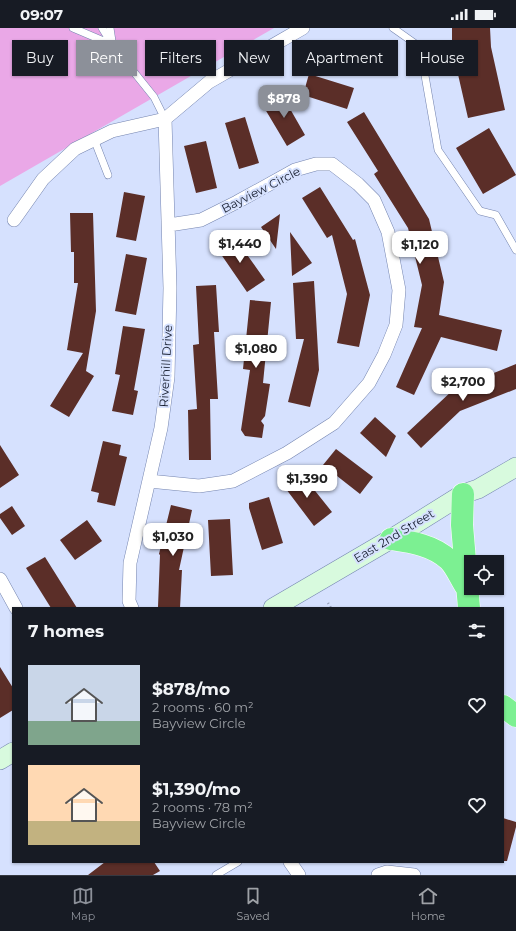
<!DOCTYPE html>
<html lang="en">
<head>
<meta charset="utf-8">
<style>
	body { margin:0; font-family:Montserrat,sans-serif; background:#242831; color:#f1f3f6; height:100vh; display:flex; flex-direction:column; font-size:15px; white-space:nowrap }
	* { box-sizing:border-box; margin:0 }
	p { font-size:13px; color:#9ea1a6 }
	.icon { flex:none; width:22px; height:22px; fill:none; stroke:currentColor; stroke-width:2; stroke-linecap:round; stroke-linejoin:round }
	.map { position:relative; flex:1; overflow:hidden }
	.panel { position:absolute; left:12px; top:579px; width:492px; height:256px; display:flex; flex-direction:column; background:#171b24; border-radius:0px; box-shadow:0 1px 3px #0004 }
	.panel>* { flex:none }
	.hud { position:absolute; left:12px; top:12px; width:492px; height:36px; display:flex; gap:8px }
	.controls { position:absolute; left:464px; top:527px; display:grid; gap:8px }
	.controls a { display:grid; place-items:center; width:40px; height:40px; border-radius:0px; background:#171b24; box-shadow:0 1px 3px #0004; font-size:20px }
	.price { position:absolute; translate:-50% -34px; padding:0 9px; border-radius:8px; background:#fff; color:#222; font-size:13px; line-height:26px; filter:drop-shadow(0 1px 2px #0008) }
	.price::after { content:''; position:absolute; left:50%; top:24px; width:12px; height:9px; margin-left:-6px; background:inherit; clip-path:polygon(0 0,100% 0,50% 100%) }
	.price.on { background:#8c9099; color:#fff }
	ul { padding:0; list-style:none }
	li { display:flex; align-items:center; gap:12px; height:100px; padding:0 16px }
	li span { display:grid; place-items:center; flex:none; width:112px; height:80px; border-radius:0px; color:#555 }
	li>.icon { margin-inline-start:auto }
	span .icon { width:48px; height:48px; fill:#fffc; stroke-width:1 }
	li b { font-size:17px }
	h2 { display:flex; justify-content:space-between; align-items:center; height:48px; padding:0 16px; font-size:17px }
	.tag { padding:0 14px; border-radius:0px; background:#171b24; box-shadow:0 1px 3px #0004; font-size:14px; line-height:36px }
	.tag.on { background:#8c9099; color:#fff }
	.status { display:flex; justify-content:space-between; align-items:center; height:28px; padding:0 20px; background:#171b24; direction:ltr }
	.status svg { height:11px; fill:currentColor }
	.dock { display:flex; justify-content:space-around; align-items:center; height:56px; border-top:1px solid #363941; background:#171b24; font-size:11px; color:#9ea1a6 }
	.dock a { display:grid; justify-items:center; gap:2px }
	.dock .on { color:#8c9099 }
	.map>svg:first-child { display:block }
</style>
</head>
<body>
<div class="status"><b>09:07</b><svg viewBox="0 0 49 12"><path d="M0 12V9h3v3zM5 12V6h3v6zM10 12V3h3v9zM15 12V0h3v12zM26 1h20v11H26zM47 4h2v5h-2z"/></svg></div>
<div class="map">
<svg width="516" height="847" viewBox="0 0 516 847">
	<rect width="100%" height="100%" fill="#d6e1fe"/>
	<path fill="#eaa8e7" d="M0,0h274l-274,158z"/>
	<path fill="#5b2e28" d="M452,0h38l1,19 14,63 -37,8 -11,-48 8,-2 -5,-26h-8z
		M309,46l45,14 -7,21 -44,-14z
		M281,65l24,42 -18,11 -25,-42z
		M364,84l65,107 15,63 -5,33 63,15 -5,21 -56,-14 -27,58 -18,-8 26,-59 -8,-1 8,-42 -14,-57 -34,-54 4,-3 -31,-49z
		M245,89l14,46 -20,6 -14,-46z
		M489,100l27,47 -33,19 -27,-46z
		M206,113l11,47 -21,5 -12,-47z
		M320,159l33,53 2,-1 15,56 -11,52 -22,-4 10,-49 -15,-59 -5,3 -25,-40z
		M124,164l21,4 -9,45 -20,-4z
		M70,185h23l3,98 -10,60 8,5 -25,41 -19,-11 33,-53 -16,-3 11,-67h-4v-31h-3z
		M280,186l-4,35 -15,-22z
		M290,204l22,31 -20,13z
		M233,207l32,45 -18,12 -31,-45z
		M126,226l21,4 -11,57 -21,-4z
		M314,253l5,89 -9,37 -22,-5 16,-63h-8l-3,-56z
		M216,257l3,47h-5l4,67h-8l1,61h-22l-1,-50 9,-1 -4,-64 6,-1 -3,-58z
		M250,272l21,2 -8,81 7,1 -5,32 -4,5 3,4 -2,13 -17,-2 -4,-6 9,-60 -7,-1z
		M123,298l22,3 -11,61 4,1 -5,24 -21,-4 8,-36 -5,-1z
		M516,336v25l-56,22 -39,37 -14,-15 47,-44z
		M375,389l21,19 -10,21 -26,-24z
		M103,413l18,4 -2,10 8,2 -12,49 -18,-4 2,-9 -8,-2z
		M0,417l19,30 -19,13z
		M336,421l37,28 -13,17 -37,-29z
		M300,444l32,40 -18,14 -31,-41z
		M269,469l14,46 -21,7 -13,-42v-5z
		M171,477l21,5 -13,60h3l-2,38 -22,-1 2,-52 -1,-1z
		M12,478l13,20 -13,9 -12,-17v-4z
		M230,491l3,56 -22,1 -3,-56z
		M87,492l15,21 -27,19 -15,-20z
		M45,529l32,51h-26l-25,-40z
		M0,639l13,21v22l-13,8z
		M503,790l13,4v5l-9,34h-4z
		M105,834h49l6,9 -7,4h-65z"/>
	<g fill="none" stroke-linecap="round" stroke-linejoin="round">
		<defs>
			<path id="lane" d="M73,0l40,17
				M102,0l11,18 41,51 11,22
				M110,0l2,13
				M393,0l27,19 18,103 42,61 16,4 20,35
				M94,111l14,36
				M216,847l22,-13"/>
			<path id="street" d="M14,192l29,-41 32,-30 37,-18 53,-12 44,-37 94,-54
				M149,453l50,5 34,-5 54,-28 47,-30 35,-40 15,-28 12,-30 3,-35 -11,-58 -14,-32 -16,-16 -26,-20h-16l-21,6 -58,32 -36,18 -32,5
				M0,551l16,29
				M132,580l-3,-7 1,-38 31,-135 7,-51 2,-89 -5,-169
				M290,834l9,13
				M378,847l9,-3 27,3"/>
			<path id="secondary" d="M273,580l118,-69 72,-45 15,-5 38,-22
				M0,732l13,-8"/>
			<path id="highway" d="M463,466l-1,31 7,83
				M391,511c20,3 42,6 58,21 7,7 11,18 17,27
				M503,678l13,10"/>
		</defs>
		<use href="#lane" stroke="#7484af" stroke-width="8"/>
		<use href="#street" stroke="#7484af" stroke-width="14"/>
		<use href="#secondary" stroke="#7484af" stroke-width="20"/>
		<use href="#highway" stroke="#fff" stroke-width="23"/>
		<path stroke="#949eb7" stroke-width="2.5" stroke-dasharray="1 3" stroke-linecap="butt" d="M328,575l3,5"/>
		<use href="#lane" stroke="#fff" stroke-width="7"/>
		<use href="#street" stroke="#fff" stroke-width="13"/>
		<use href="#secondary" stroke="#d8fade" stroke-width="19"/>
		<use href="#highway" stroke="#7cf092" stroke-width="22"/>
	</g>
	<g text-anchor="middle" stroke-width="4" stroke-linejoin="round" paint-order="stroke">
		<g font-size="12" fill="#192031" stroke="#d6e1fe">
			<text transform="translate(261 162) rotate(-27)" y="4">Bayview Circle</text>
			<text transform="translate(166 338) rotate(-87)" y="4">Riverhill Drive</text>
			<text transform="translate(394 508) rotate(-31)" y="4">East 2nd Street</text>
		</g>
	</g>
</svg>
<div class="controls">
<a><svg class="icon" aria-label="locate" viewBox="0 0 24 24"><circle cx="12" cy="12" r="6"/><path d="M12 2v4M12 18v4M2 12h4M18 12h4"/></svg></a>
</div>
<b class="price on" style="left:284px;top:91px">$878</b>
<b class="price" style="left:240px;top:236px">$1,440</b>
<b class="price" style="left:420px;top:237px">$1,120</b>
<b class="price" style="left:256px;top:341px">$1,080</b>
<b class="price" style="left:463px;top:374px">$2,700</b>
<b class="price" style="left:307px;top:471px">$1,390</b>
<b class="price" style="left:173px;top:529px">$1,030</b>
<div class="hud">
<a class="tag">Buy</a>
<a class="tag on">Rent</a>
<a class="tag">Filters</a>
<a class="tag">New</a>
<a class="tag">Apartment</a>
<a class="tag">House</a>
</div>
<section class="panel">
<h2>7 homes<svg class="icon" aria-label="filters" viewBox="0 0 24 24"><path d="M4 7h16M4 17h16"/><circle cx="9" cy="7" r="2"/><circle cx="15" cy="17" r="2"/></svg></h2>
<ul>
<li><span style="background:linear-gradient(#c9d6e8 70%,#7fa58c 0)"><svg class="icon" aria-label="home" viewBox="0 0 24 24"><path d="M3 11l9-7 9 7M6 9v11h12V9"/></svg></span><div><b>$878/mo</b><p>2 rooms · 60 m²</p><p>Bayview Circle</p></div><svg class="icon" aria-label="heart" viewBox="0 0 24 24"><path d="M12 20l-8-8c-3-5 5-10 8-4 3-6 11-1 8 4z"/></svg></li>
<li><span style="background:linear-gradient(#ffd9b3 70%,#c2b280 0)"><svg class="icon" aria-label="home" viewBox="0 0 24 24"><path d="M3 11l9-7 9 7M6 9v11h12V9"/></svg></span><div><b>$1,390/mo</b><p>2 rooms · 78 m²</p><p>Bayview Circle</p></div><svg class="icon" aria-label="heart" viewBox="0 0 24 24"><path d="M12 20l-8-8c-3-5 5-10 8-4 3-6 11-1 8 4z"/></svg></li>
</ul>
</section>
</div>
<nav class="dock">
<a class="on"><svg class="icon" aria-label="map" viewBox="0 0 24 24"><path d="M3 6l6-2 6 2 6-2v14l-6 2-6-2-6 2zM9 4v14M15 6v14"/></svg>Map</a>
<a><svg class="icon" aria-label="saved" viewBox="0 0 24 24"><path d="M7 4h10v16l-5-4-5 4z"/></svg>Saved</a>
<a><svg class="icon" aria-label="home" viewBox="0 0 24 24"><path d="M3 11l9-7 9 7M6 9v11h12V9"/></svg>Home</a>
</nav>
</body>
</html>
